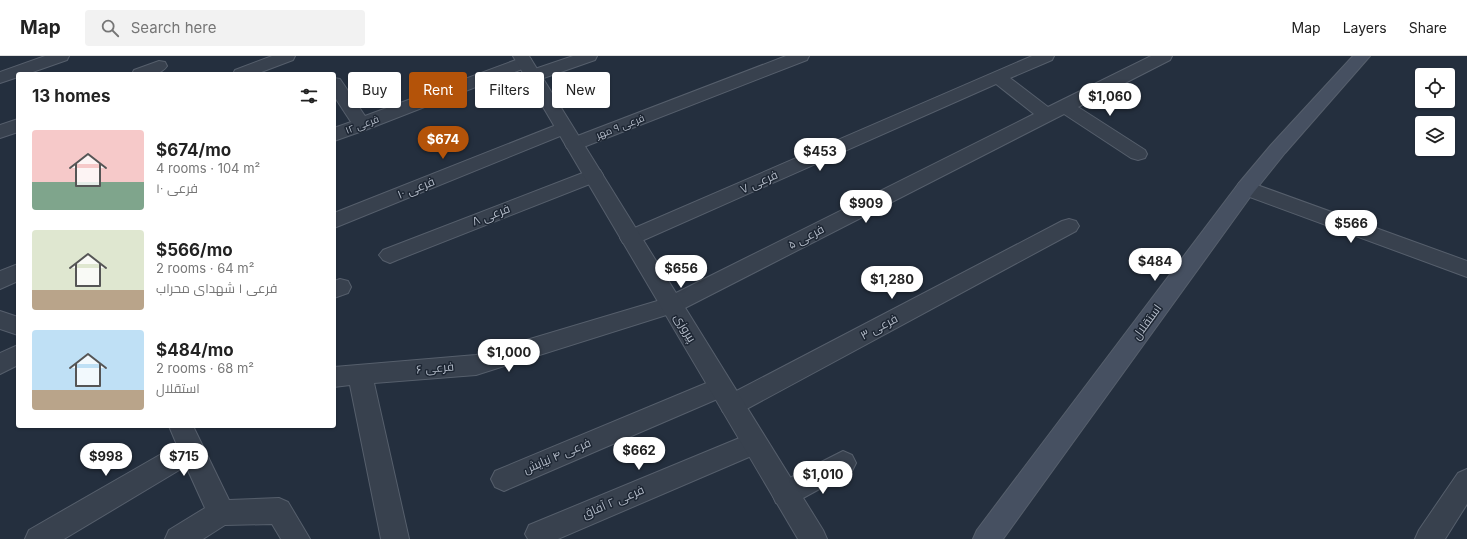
<!DOCTYPE html>
<html lang="en">
<head>
<meta charset="utf-8">
<style>
	body { margin:0; font-family:Inter,Cairo,sans-serif; background:#f2f2f2; color:#222; height:100vh; display:flex; flex-direction:column; font-size:15px; white-space:nowrap }
	* { box-sizing:border-box; margin:0 }
	p { font-size:13px; color:#767676 }
	.icon { flex:none; width:22px; height:22px; fill:none; stroke:currentColor; stroke-width:2; stroke-linecap:round; stroke-linejoin:round }
	.map { position:relative; flex:1; overflow:hidden }
	.panel { position:absolute; left:16px; top:16px; width:320px; height:356px; display:flex; flex-direction:column; background:#fff; border-radius:4px; box-shadow:0 1px 3px #0004 }
	.panel>* { flex:none }
	.guide { position:absolute; left:348px; top:16px; width:380px; height:36px; display:flex; gap:8px }
	.controls { position:absolute; left:1415px; top:12px; display:grid; gap:8px }
	.controls a { display:grid; place-items:center; width:40px; height:40px; border-radius:4px; background:#fff; box-shadow:0 1px 3px #0004; font-size:20px }
	.price { position:absolute; translate:-50% -34px; padding:0 9px; border-radius:14px; background:#fff; color:#222; font-size:13px; line-height:26px; filter:drop-shadow(0 1px 2px #0008) }
	.price::after { content:''; position:absolute; left:50%; top:24px; width:12px; height:9px; margin-left:-6px; background:inherit; clip-path:polygon(0 0,100% 0,50% 100%) }
	.price.active { background:#b45309; color:#fff }
	ul { padding:0; list-style:none }
	li { display:flex; align-items:center; gap:12px; height:100px; padding:0 16px }
	li span { display:grid; place-items:center; flex:none; width:112px; height:80px; border-radius:4px; color:#555 }
	li>.icon { margin-inline-start:auto }
	span .icon { width:48px; height:48px; fill:#fffc; stroke-width:1 }
	li b { font-size:17px }
	h2 { display:flex; justify-content:space-between; align-items:center; height:48px; padding:0 16px; font-size:17px }
	.tag { padding:0 14px; border-radius:4px; background:#fff; box-shadow:0 1px 3px #0004; font-size:14px; line-height:36px }
	.tag.active { background:#b45309; color:#fff }
	header { display:flex; align-items:center; gap:24px; box-sizing:border-box; height:56px; padding:0 20px; background:#fff; border-bottom:1px solid #e0e0e0 }
	header strong { font-size:19px }
	nav { display:flex; gap:22px; margin-inline-start:auto; font-size:14px }
	.search { width:280px; height:36px; background:#f2f2f2; display:flex; align-items:center; gap:10px; box-sizing:border-box; padding:0 14px; border-radius:4px; color:#767676; font-size:15px }
	.map>svg:first-child { display:block }
</style>
</head>
<body>
<header>
<strong>Map</strong>
<div class="search"><svg class="icon" aria-label="search" viewBox="0 0 24 24"><circle cx="10" cy="10" r="6"/><path d="M15 15l6 6"/></svg>Search here</div>
<nav><a>Map</a><a>Layers</a><a>Share</a></nav>
</header>
<div class="map">
<svg width="1467" height="483" viewBox="0 0 1467 483">
	<rect width="100%" height="100%" fill="#242f3e"/>
	<g fill="none" stroke-linecap="round" stroke-linejoin="round">
		<defs>
			<path id="minor" d="M45,0h24l-2,4 -40,14h-9v3l-18,6v-11z
				M272,0h23l-2,4 -37,14h-23l2,-4z
				M573,0h24l-2,4 -57,20 -6,1 -6,-1 -2,-4 2,-4z
				M786,0h23l-2,4 -226,88 -7,2 -7,-2 -2,-4 2,-4z
				M1032,0h22l-2,4 -42,18 38,29 103,-51h21l-2,4 -92,47 67,43 2,4 -2,4 -7,2 -7,-2 -67,-44 -385,197 -203,64 -102,8 35,156h-28l-31,-154 -16,2v-20l142,-12 188,-56 370,-185 -38,-30 -359,159 -7,2 -7,-2 -3,-5 3,-5z
				M524,1l6,1 2,4 -2,4 -162,63 -34,12v-13l17,-6 -17,-26v-18l6,1 25,37z
				M159,5l6,1 2,4c-7,11 -24,8 -35,8l2,-4z
				M18,63v13l-18,6v-13z
				M564,66l6,2 3,4 -3,4 -236,96v-15z
				M593,113l7,1 3,5 -3,5 -203,80 -7,3 -7,-3 -4,-5 4,-5z
				M1246,125l221,80v16l-228,-84 -3,-5 3,-5z
				M1069,163l7,2 3,5 -3,5 -335,181 -9,3 -9,-3 -3,-7 3,-7 339,-177z
				M18,208v17l-18,8v-18z
				M340,223l8,2 3,6 -3,6 -14,5v-17z
				M0,255l18,6v18l-18,-6z
				M18,289v20l-18,9v-21z
				M721,321l8,3 4,7 -4,7 -216,93 -9,4 -9,-4 -4,-8 4,-8z
				M169,370h24l36,74 50,-2 9,4 22,37h-29l-9,-15 -47,1 -22,14h-38l4,-9 36,-22 -19,-42 -122,73h-39l4,-9 148,-85z
				M754,376l9,3 4,8 -4,8 -205,88h-30l-3,-5 4,-9z
				M843,395l9,4 4,8 -4,8 -58,32 -9,3 -9,-3 -4,-9 4,-9z
				M1467,413v35l-22,35h-30l4,-9 39,-57z"/>
			<path id="tertiary" d="M513,0h16l294,474 4,9h-29z"/>
			<path id="secondary" d="M1353,0h17l-85,97 -32,40 -250,346h-30l4,-9 262,-347 32,-38z"/>
		</defs>
		<use href="#minor" stroke="#565f6c" stroke-width="2"/>
		<use href="#tertiary" stroke="#565f6c" stroke-width="2"/>
		<use href="#secondary" stroke="#565f6c" stroke-width="2"/>
		<use href="#minor" fill="#38414e" fill-rule="evenodd"/>
		<use href="#tertiary" fill="#38414e" fill-rule="evenodd"/>
		<use href="#secondary" fill="#465061" fill-rule="evenodd"/>
	</g>
	<g text-anchor="middle" stroke-width="3" stroke-linejoin="round" paint-order="stroke">
		<g font-size="10" fill="#b4bcc9" stroke="#1d2633">
			<text transform="translate(362 68) rotate(-21)" y="4">فرعی ۱۲</text>
			<text transform="translate(620 70) rotate(-21)" y="4">فرعی ۹ مهر</text>
		</g>
		<g font-size="12" fill="#b4bcc9" stroke="#1d2633">
			<text transform="translate(759 126) rotate(-24)" y="4">فرعی ۷</text>
			<text transform="translate(416 132) rotate(-22)" y="4">فرعی ۱۰</text>
			<text transform="translate(491 159) rotate(-21)" y="4">فرعی ۸</text>
			<text transform="translate(806 181) rotate(-27)" y="4">فرعی ۵</text>
			<text transform="translate(1147 266) rotate(-54)" y="4">استقلال</text>
			<text transform="translate(879 271) rotate(-28)" y="4">فرعی ۳</text>
			<text transform="translate(685 272) rotate(59)" y="4">پیروزی</text>
			<text transform="translate(435 312) rotate(-5)" y="4">فرعی ۶</text>
			<text transform="translate(557 400) rotate(-23)" y="4">فرعی ۴ نیایش</text>
			<text transform="translate(613 446) rotate(-23)" y="4">فرعی ۲ آفاق</text>
		</g>
	</g>
</svg>
<div class="controls">
<a><svg class="icon" aria-label="locate" viewBox="0 0 24 24"><circle cx="12" cy="12" r="6"/><path d="M12 2v4M12 18v4M2 12h4M18 12h4"/></svg></a>
<a><svg class="icon" aria-label="layers" viewBox="0 0 24 24"><path d="M12 4l9 5-9 5-9-5zM3 14l9 5 9-5"/></svg></a>
</div>
<b class="price" style="left:1110px;top:61px">$1,060</b>
<b class="price active" style="left:443px;top:104px">$674</b>
<b class="price" style="left:820px;top:116px">$453</b>
<b class="price" style="left:866px;top:168px">$909</b>
<b class="price" style="left:1351px;top:188px">$566</b>
<b class="price" style="left:1155px;top:226px">$484</b>
<b class="price" style="left:681px;top:233px">$656</b>
<b class="price" style="left:892px;top:244px">$1,280</b>
<b class="price" style="left:509px;top:317px">$1,000</b>
<b class="price" style="left:639px;top:415px">$662</b>
<b class="price" style="left:106px;top:421px">$998</b>
<b class="price" style="left:184px;top:421px">$715</b>
<b class="price" style="left:823px;top:439px">$1,010</b>
<div class="guide">
<a class="tag">Buy</a>
<a class="tag active">Rent</a>
<a class="tag">Filters</a>
<a class="tag">New</a>
</div>
<section class="panel">
<h2>13 homes<svg class="icon" aria-label="filters" viewBox="0 0 24 24"><path d="M4 7h16M4 17h16"/><circle cx="9" cy="7" r="2"/><circle cx="15" cy="17" r="2"/></svg></h2>
<ul>
<li><span style="background:linear-gradient(#f6c9c9 65%,#7fa58c 0)"><svg class="icon" aria-label="home" viewBox="0 0 24 24"><path d="M3 11l9-7 9 7M6 9v11h12V9"/></svg></span><div><b>$674/mo</b><p>4 rooms · 104 m²</p><p>فرعی ۱۰</p></div></li>
<li><span style="background:linear-gradient(#dfe7d0 75%,#b9a48a 0)"><svg class="icon" aria-label="home" viewBox="0 0 24 24"><path d="M3 11l9-7 9 7M6 9v11h12V9"/></svg></span><div><b>$566/mo</b><p>2 rooms · 64 m²</p><p>فرعی ۱ شهدای محراب</p></div></li>
<li><span style="background:linear-gradient(#bfe0f5 75%,#b9a48a 0)"><svg class="icon" aria-label="home" viewBox="0 0 24 24"><path d="M3 11l9-7 9 7M6 9v11h12V9"/></svg></span><div><b>$484/mo</b><p>2 rooms · 68 m²</p><p>استقلال</p></div></li>
</ul>
</section>
</div>
</body>
</html>
